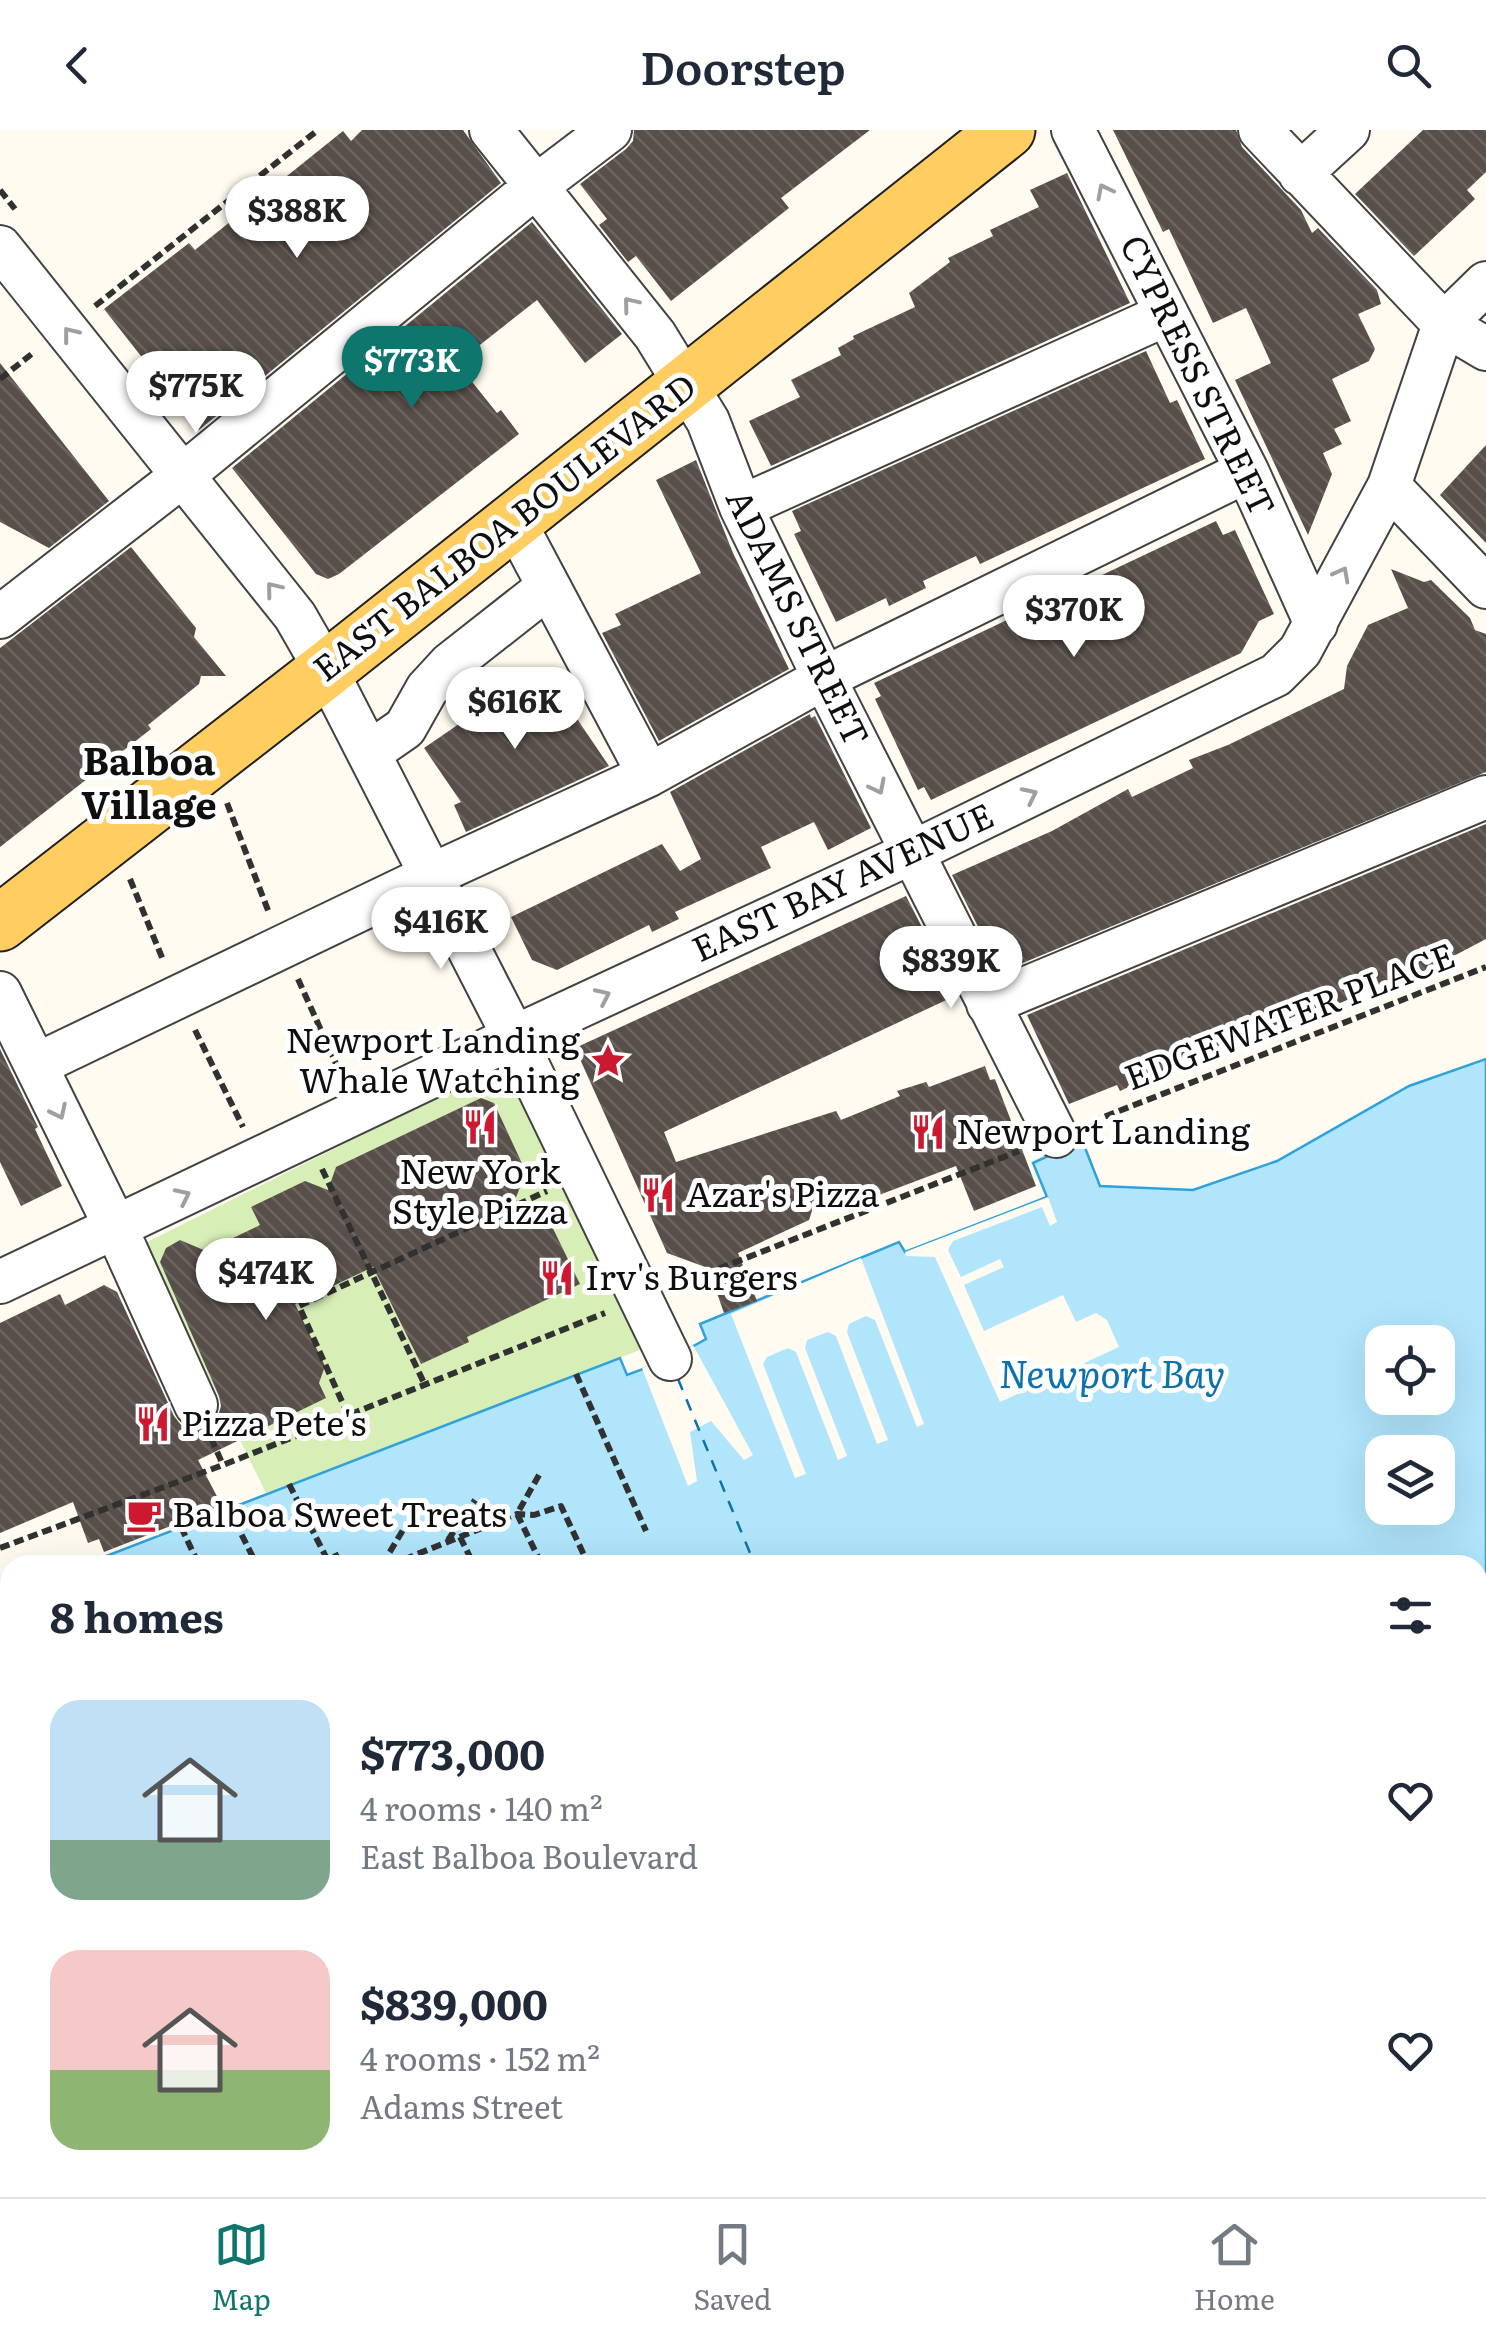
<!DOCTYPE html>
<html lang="en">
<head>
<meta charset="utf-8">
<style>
	body { margin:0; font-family:Literata,serif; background:#f2f2f3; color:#1f2937; height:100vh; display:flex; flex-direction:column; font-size:38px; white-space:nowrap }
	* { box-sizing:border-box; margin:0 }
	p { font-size:32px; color:#747a83 }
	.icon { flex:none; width:55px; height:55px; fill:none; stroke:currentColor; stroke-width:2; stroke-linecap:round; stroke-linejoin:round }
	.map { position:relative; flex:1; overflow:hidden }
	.side { position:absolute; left:0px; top:1425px; width:1488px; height:642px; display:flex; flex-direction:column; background:#fff; border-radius:30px 30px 0 0; box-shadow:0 10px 40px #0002 }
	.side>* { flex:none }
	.fabs { position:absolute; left:1365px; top:1195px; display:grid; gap:20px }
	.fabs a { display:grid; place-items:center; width:90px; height:90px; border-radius:20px; background:#fff; box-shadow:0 10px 40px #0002; font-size:50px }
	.price { position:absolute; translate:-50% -85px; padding:0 22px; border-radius:35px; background:#fff; color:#222; font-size:32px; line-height:65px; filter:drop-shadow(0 2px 5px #0008) }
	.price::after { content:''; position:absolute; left:50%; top:60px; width:30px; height:22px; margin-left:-15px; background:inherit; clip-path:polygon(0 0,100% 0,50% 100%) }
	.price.on { background:#0f766e; color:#fff }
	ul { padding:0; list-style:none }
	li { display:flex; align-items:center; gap:30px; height:250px; padding:0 50px }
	li span { display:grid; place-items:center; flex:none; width:280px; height:200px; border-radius:30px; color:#555 }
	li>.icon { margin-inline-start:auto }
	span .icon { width:120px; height:120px; fill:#fffc; stroke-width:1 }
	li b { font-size:42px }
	h2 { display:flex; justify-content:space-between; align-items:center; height:120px; padding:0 50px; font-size:42px }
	header { display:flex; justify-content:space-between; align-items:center; height:130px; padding:0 50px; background:#fff; font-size:45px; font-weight:600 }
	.dock { display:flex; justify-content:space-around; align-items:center; height:140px; border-top:2px solid #e0e1e3; background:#fff; font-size:28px; color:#747a83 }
	.dock a { display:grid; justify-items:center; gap:5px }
	.dock .on { color:#0f766e }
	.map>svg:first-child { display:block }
</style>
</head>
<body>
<header><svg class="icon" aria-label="back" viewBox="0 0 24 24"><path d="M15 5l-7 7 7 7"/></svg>Doorstep<svg class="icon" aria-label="search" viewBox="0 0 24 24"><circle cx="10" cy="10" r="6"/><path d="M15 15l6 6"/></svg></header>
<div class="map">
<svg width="1486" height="2067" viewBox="0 0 1486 2067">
	<defs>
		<pattern id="building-back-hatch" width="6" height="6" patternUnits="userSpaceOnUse" patternTransform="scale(2.5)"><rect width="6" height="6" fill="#594f4a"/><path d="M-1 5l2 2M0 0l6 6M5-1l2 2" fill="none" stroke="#6c6460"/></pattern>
	</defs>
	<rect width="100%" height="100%" fill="#fffbf0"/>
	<path fill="#d7eeb6" d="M505,934l135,286 -374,143 -123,-249z"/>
	<path fill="#b0e5fc" stroke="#30a2da" stroke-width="2.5" fill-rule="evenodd" d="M1486,929v1138h-1486v-419l10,-5v415h1468v-623h-1395l537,-207 7,17 43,-16 36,-20 -6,-15 199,-82 6,10 142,-55 -14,-34 49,-23 18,46 93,4 84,-29 132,-75zM1382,1212h56v56h-56zM1382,1322h56v56h-56z
		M10,1463v175l-10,-21v-150z"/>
	<path fill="#fffbf0" d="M1048,1067l9,25 -7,4 -8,-19 -89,34 -5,9 13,27 39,-18 4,8 -40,18 20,46 79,-36 13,27 20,-9 11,7 12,27 -119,55 -65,-145 -29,-1 -1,-4z
		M861,1128l63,166 -7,3 -42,-107 -9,-4 -17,8 -2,8 41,108 -11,4 -41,-108 -8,-4 -21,8 -2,8 42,108 -9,4 -42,-108 -8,-4 -21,9 -4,7 43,110 -11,4 -64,-164z
		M693,1215l60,110 -9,5 -33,-39 -21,11 7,49 -9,5 -46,-118 28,-9z"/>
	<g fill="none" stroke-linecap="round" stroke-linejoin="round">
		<path stroke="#0c72ad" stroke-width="2.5" stroke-dasharray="12 10" stroke-linecap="butt" d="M678,1249l77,186
			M1016,2058l4,9"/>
	</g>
	<path fill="url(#building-back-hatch)" d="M362,0h101l38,53 -302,247 -95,-121 85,-66 6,7 148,-119 8,10z
		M634,0h236l-89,68 8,10 -118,93 -35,-45 -8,6 -29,-37 8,-6 -27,-35 46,-35 7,-8z
		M1113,0h123l6,17 59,63 11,23 6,-5 59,62 4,14 -23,10 17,35 -6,12 -37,18 19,42 -17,8 8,15 -19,9 9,21 -24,61 -73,-155 36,-17 -25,-55 -33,15 -44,-94 -6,3z
		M1423,0h63v42l-19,18 8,9 -61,57 -59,-62z
		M1067,43l63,130 -359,163 -22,-45 51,-24 -9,-17 50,-25 -3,-7 16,-9 -1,-3 62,-29 -6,-14 41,-31 -2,-4 45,-22 -3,-6 49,-23 -9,-17z
		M532,92l90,112 -37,29 -48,-63 -80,63 40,50 4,-3 18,24 -180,140 -11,5 -12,-5 -84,-106z
		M1146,221l24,52 7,-3 28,59 -225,105 -4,-8 -53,25 3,7 -37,18 -3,-8 -50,24 -42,-88 7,-3 -9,-20z
		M0,233l109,138 -60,47 -49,-26z
		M1486,315v98l-46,-48z
		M696,330l37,93 56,116 -130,72 -57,-108 19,-8 -6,-11 86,-41 -45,-93z
		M1216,391l7,14 12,-5 39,84 -15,7 -18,32 -310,147 -7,-13 -6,3 -43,-91 6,-3 -7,-13z
		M131,417l65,81 -2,9 32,39h-25l-2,8 -51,41 3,4 -151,118v-199z
		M1391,439l33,13 7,-2 39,38 5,12 11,4v138l-485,200 -49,-97 100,-44 76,-42 4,8 61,-29 -4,-8 39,-15 116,-56 3,-23 21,-41 40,-17z
		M542,537l67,99 -143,66 -12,-27 7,-3 -37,-54z
		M810,584l1,4 4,-2 56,112 -43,22 -14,-28 -53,25 10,21 -96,44 4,7 -27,13 -3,-7 -92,45 -25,-10 -21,-43 151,-73 18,27 21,-12 -31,-67z
		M1486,694v115l-80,42 -3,-6 -94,42 -3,-6 -92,42 -1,-2 -47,21 -1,-2 -45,21 -3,-6 -48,19 -42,-89z
		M906,766l51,99 -293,137 12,30 160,-51 5,9 59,-24 -3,-5 29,-9 3,5 56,-21 5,14 5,-1 41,107 -62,25 -18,-45 -77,29 -5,-11 -39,18 -18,-6 -8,24 -71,33 19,48 -33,12 -16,-45 -41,-15 -92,-205z
		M0,919l38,78 -3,2 27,57 -41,20 -21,-44z
		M481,968l13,5 32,69 -11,28 29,10 36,74 -113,53 2,5 -48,22 -48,-97 -78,37 30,62 -6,17 7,15 -128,62 24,46 -118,46 -5,-13 -11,4 -15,-41 -73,31v-210l60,-29 5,11 39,-20 13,7 57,124 7,9 12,5 14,-3 10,-8 4,-13 -2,-10 -59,-134 6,-14 14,-8 26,11 54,-26 -9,-18 54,-26 23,9 8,-23z"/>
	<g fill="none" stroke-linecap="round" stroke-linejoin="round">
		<defs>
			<path id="minor" d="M491,0l164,205 53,86 33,86 83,171 232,458
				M1073,0l174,341 69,153
				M1260,0l184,194 42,25
				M1300,44l48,-44
				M0,117l295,369 31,54 188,367 156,322
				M1389,356l97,101
				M741,377l426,-193
				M514,391l135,254
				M0,487l182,-141 353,-289 75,-57
				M369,623l36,-25 22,-39 23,-25 98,-77
				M0,863l116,235 80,177
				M988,874l498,-207
				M36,935l396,-190 217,-100 175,-97 423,-207
				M0,1152l514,-245 397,-184 365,-178 24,-24 89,-165 55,-162 42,-41"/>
			<path id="major" d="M0,793l326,-253 681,-540"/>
		</defs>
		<use href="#minor" stroke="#424242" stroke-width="46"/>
		<use href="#major" stroke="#202020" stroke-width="59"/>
		<path stroke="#313131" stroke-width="6" stroke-dasharray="10 5" stroke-linecap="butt" d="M0,60l15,19
			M95,176l223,-176
			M0,249l33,-26
			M227,673l42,110
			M130,749l33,81
			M298,849l44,98
			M195,900l48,97
			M1091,992l395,-155
			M322,1039l103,216
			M677,1155l342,-134
			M576,1244l70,157
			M348,1285l-49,-109 248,-115
			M211,1308l12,27
			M539,1345l-22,39 25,51
			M289,1354l41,81
			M228,1378l29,57
			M181,1397l18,38
			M460,1407l14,28
			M448,1410l27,-40
			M0,1418l223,-83 382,-152
			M335,1423l5,12
			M382,1435l24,-40
			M390,1435l127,-51 17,1 27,-9 23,49
			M0,1484l10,-3"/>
		<use href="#minor" stroke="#fff" stroke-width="42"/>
		<use href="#major" stroke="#ffcd60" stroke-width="55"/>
	</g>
	<defs><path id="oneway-chevron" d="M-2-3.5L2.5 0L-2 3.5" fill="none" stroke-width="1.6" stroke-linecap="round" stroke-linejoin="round" transform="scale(2.5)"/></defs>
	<g stroke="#9f9f9f">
		<use href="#oneway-chevron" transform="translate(1104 61) rotate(-117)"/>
		<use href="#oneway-chevron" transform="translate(630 174) rotate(-129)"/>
		<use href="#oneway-chevron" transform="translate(70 204) rotate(-128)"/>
		<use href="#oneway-chevron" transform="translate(1342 444) rotate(-62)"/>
		<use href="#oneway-chevron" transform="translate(273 459) rotate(-129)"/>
		<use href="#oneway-chevron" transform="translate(878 657) rotate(63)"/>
		<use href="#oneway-chevron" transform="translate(1030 665) rotate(-26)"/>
		<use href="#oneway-chevron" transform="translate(603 866) rotate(-25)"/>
		<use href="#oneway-chevron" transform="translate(59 982) rotate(64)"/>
		<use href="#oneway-chevron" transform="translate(183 1066) rotate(-26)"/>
	</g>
	<defs>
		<symbol id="sight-bare" viewBox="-9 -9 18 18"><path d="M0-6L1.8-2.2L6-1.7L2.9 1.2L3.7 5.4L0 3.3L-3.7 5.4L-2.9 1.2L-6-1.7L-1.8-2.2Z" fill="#cc192f" stroke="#fff" stroke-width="2.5" paint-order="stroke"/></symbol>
		<symbol id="restaurant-bare" viewBox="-9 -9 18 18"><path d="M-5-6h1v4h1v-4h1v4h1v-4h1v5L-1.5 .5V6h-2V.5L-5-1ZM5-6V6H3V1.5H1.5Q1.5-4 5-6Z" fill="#cc192f" stroke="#fff" stroke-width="2.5" paint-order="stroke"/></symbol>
		<symbol id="cafe-bare" viewBox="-9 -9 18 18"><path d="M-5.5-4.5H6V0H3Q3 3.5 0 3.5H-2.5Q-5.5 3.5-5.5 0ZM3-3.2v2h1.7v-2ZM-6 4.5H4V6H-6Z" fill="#cc192f" stroke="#fff" stroke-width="2.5" paint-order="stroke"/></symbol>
	</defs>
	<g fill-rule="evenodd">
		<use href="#sight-bare" x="583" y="906" width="50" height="50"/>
		<use href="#restaurant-bare" x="455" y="972" width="50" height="50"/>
		<use href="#restaurant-bare" x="903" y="977" width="50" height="50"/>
		<use href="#restaurant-bare" x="633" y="1040" width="50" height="50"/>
		<use href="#restaurant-bare" x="532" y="1123" width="50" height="50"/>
		<use href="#restaurant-bare" x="128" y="1269" width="50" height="50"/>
		<use href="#cafe-bare" x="119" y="1360" width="50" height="50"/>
	</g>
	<g text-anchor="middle" stroke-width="10" stroke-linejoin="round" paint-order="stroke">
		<g font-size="35" fill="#0f0f0f" stroke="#fff">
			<text transform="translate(1197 246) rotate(64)" y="12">CYPRESS STREET</text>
			<text transform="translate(505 398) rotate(-38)" y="12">EAST BALBOA BOULEVARD</text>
			<text transform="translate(797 488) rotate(64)" y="12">ADAMS STREET</text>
			<text transform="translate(843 753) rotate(-25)" y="12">EAST BAY AVENUE</text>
			<text transform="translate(1290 887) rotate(-21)" y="12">EDGEWATER PLACE</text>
		</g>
		<g font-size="35" fill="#0f0f0f" stroke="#fff" text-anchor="start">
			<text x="580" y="923" text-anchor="end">Newport Landing<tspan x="580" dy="40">Whale Watching</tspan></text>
			<text x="956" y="1014">Newport Landing</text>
			<text x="480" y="1054" text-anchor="middle">New York<tspan x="480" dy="40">Style Pizza</tspan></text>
			<text x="686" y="1077">Azar's Pizza</text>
			<text x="585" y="1160">Irv's Burgers</text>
			<text x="181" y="1306">Pizza Pete's</text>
			<text x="172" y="1397">Balboa Sweet Treats</text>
		</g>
		<g font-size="38" font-weight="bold" fill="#0f0f0f" stroke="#fff">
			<text x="149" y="645">Balboa<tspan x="149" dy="44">Village</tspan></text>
		</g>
		<g font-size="38" font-style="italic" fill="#0c72ad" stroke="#fff">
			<text x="1112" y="1258">Newport Bay</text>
		</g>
	</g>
</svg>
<div class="fabs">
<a><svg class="icon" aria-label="locate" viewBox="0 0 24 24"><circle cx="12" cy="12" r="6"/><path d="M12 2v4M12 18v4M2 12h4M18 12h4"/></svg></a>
<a><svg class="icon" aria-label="layers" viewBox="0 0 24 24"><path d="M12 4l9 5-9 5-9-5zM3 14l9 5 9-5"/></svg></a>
</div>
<b class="price" style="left:297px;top:131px">$388K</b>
<b class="price on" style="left:412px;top:281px">$773K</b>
<b class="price" style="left:196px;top:306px">$775K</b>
<b class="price" style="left:1074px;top:530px">$370K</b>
<b class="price" style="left:515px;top:622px">$616K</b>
<b class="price" style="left:441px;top:842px">$416K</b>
<b class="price" style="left:951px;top:881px">$839K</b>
<b class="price" style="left:266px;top:1193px">$474K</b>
<section class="side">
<h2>8 homes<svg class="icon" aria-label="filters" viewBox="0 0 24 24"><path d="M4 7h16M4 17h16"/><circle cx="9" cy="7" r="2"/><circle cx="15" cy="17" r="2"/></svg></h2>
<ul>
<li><span style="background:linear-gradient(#bfe0f5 70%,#7fa58c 0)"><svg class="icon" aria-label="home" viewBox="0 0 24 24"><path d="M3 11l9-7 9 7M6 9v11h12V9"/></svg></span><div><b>$773,000</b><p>4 rooms · 140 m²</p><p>East Balboa Boulevard</p></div><svg class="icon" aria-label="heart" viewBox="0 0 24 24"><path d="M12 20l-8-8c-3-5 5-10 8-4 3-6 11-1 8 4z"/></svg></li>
<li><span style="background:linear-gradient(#f6c9c9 60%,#8fb573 0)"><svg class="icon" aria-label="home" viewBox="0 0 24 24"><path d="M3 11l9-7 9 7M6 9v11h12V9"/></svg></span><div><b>$839,000</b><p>4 rooms · 152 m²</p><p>Adams Street</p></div><svg class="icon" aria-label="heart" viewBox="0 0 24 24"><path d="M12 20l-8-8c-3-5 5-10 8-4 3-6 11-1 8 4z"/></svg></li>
</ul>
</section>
</div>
<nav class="dock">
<a class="on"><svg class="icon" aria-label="map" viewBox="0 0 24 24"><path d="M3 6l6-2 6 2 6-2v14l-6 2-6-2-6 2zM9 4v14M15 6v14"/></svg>Map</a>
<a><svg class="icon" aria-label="saved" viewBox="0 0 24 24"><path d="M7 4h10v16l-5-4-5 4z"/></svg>Saved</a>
<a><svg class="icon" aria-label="home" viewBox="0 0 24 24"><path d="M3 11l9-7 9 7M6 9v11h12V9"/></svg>Home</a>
</nav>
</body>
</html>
